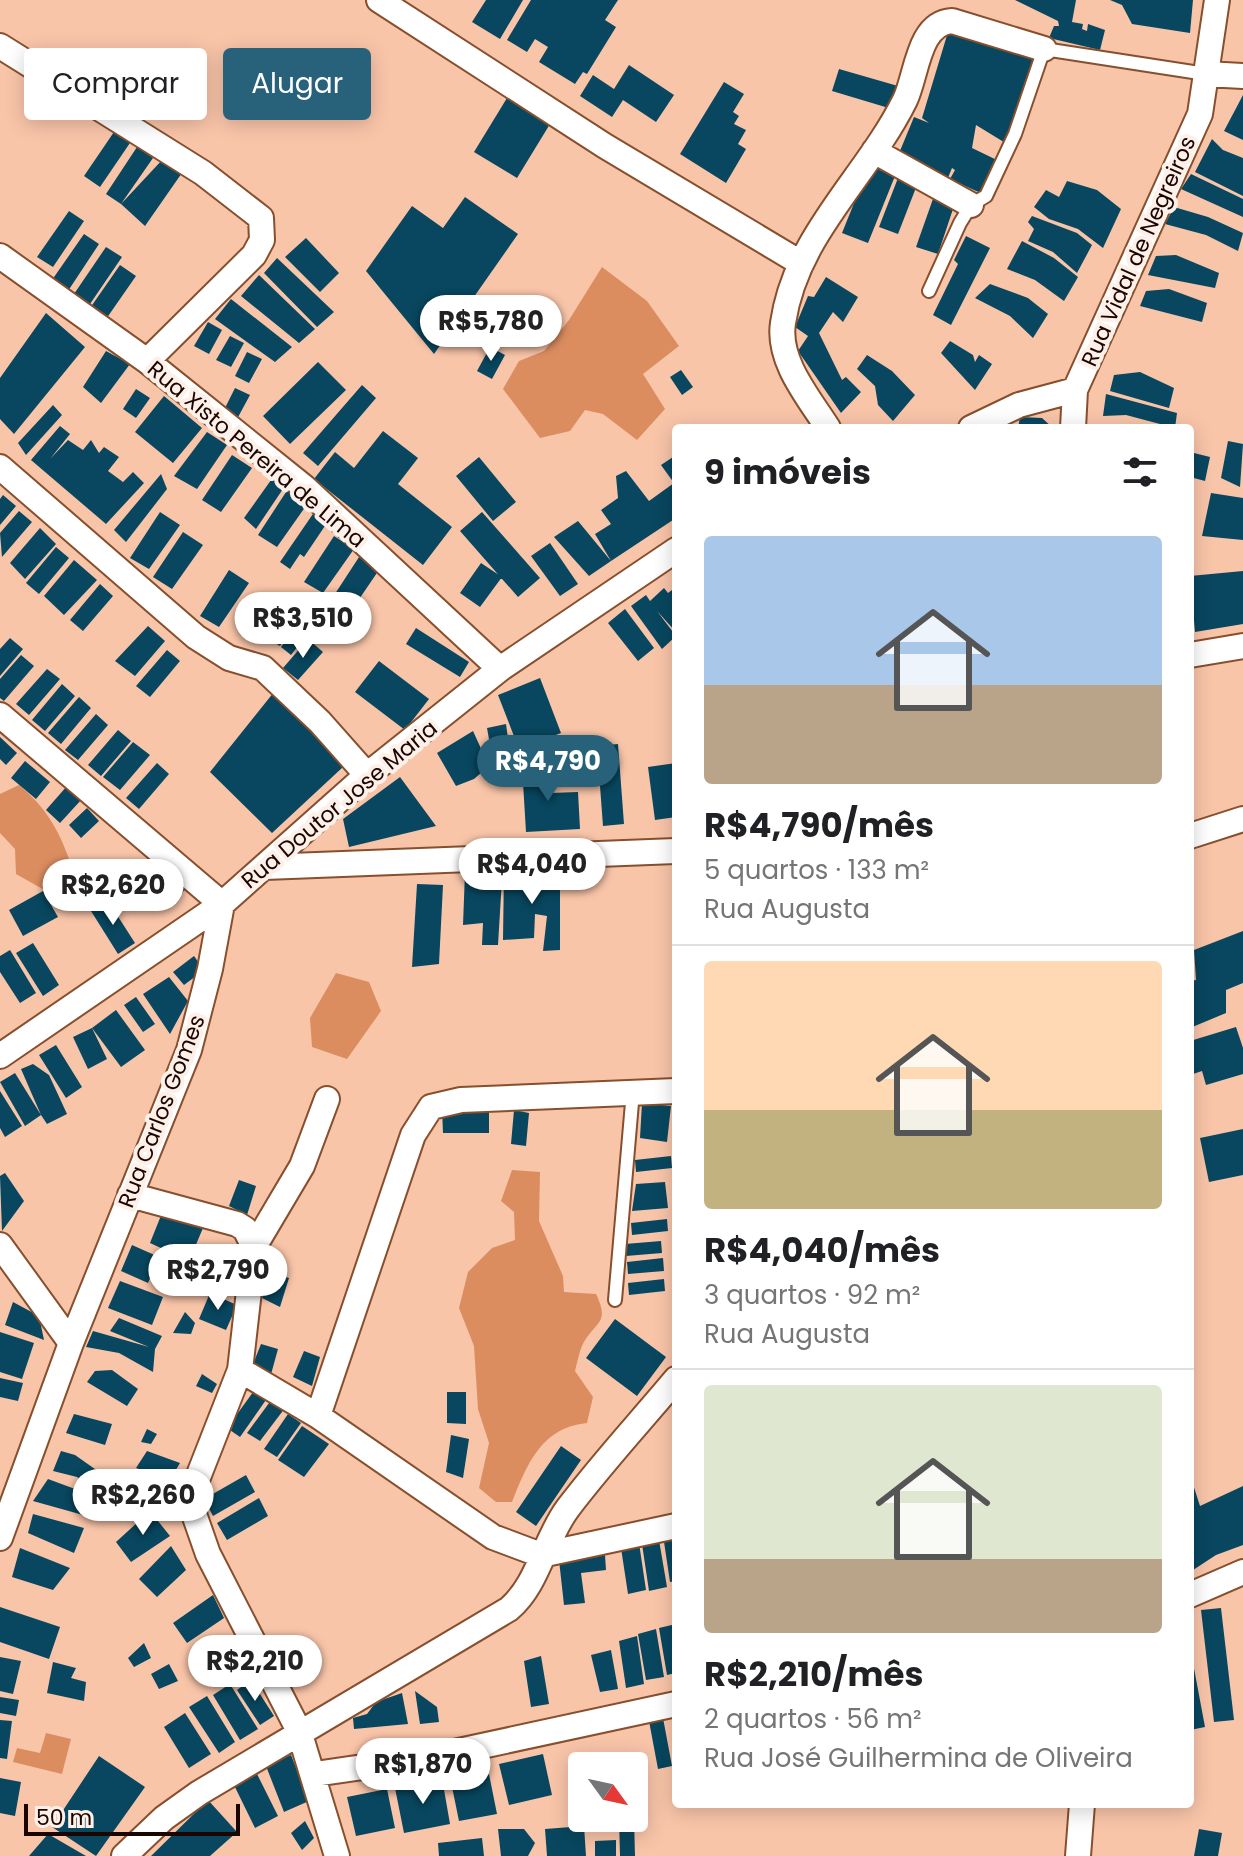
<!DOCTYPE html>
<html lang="pt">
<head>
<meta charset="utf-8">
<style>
	body { margin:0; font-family:Poppins,sans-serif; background:#f6f6f6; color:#202124; height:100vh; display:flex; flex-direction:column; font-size:30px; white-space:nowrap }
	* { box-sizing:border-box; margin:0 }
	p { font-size:26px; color:#757577 }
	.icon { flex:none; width:44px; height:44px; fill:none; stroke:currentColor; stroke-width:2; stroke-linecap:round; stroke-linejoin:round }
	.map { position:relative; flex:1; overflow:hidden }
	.side { position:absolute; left:672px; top:424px; width:522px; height:1384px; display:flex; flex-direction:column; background:#fff; border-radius:8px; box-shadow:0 4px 20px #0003 }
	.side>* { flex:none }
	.hud { position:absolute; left:24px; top:48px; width:528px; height:72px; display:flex; gap:16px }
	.needle { width:52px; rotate:123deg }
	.tools { position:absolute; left:568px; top:1752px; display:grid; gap:16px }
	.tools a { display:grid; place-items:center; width:80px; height:80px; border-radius:8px; background:#fff; box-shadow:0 4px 20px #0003; font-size:40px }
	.scale { position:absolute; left:24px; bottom:20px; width:216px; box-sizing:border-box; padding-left:8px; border:4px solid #1a0500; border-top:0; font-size:22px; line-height:28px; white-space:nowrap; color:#1a0500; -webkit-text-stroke:6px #fdf0e8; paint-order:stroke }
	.price { position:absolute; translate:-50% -68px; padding:0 18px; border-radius:28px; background:#fff; color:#222; font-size:26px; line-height:52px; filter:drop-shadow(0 2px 4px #0008) }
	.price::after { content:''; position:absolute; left:50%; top:48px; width:24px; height:18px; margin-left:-12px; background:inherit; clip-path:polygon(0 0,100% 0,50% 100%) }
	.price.current { background:#27617a; color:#fff }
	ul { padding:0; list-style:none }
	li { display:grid; align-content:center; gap:16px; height:424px; padding:0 32px }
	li+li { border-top:2px solid #e0e0e0 }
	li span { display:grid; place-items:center; height:248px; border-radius:8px; color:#555 }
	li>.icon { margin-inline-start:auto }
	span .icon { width:144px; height:144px; fill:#fffc; stroke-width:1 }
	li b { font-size:34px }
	h2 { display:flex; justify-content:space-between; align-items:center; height:96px; padding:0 32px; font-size:34px }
	.chip { padding:0 28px; border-radius:8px; background:#fff; box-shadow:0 4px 20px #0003; font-size:28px; line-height:72px }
	.chip.current { background:#27617a; color:#fff }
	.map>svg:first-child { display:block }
</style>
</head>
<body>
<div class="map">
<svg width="1243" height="1856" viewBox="0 0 1243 1856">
	<rect width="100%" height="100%" fill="#f9c5a9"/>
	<path fill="#db8d60" d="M602,267l45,34 32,45 -36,28 22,35 -28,31 -34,-26 -18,-4 -15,21 -30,7 -37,-49 16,-28 25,-10 25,-31z
		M19,785c35,29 47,60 59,103l-30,4 -32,-18 -1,-25 -15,-16v-39z
		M336,973l33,9 12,29 -34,48 -35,-12 -2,-29z
		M512,1170l28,2 -1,49 24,55 1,16 32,2c15,31 -2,27 -14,52 -3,7 -5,17 -7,25l18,26 -6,26c-45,4 -60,41 -75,79h-16l-17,-14 10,-45 -11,-34 -4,-63 -15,-38 9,-36 24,-24 23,-8 -1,-28 -13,-11z
		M46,1733l25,6 -9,35 -49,-12 4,-14 23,5z"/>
	<path fill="#08475f" d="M486,0h37l-23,39 -28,-17z
		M531,0h87l-13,20 11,7 -29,47 -4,-2 -8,12 -36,-22 9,-15 -13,-8 -8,13 -20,-12z
		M1015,0h61l-4,22 11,2 -1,5 5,2 1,-7 17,6 -5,20 -51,-12 5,-12h5l-1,-5z
		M1110,0h83l-3,33 -58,-9 -10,-19z
		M951,22l91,29 -35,93 -31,-19 -4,23 29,14 -16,33 -35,-16 5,-9 -3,-2 -7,17 -50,-22 19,-46 15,6 -7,-5z
		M629,65l45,30 -18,27 -33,-22 -11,17 -32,-21 13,-21 21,14z
		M839,69l59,17 -6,23 -60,-18z
		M724,82l20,12 -11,18 6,4 -5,8 12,6 -8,14 8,5 -20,34 -46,-29z
		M1243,95v45l-19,-9z
		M507,98l43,26 -33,54 -43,-26z
		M116,129l16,11 -32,47 -16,-11z
		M1212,139l11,11 20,8v38l-48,-24z
		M137,147l16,11 -32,46 -15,-10z
		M163,159l21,11 -39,56 -24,-22z
		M869,166l26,10 -27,67 -26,-10z
		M1191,174l52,25v18l-62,-28z
		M898,178l19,7 -19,49 -19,-7z
		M1067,181l30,9 24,19 -18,39 -25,-19 -29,-10 -15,-12 12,-17 13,7z
		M934,196l21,7 -17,51 -22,-7z
		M465,197l53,37 -84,120 -68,-83 46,-65 31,22z
		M1174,207l34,10 35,16 -5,18 -32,-16 -41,-11z
		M69,211l15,10 -31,46 -16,-10z
		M1032,216l45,17 15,12 -15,28 -24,-21 -25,-11 6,-12 -6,-7z
		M84,234l15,10 -31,47 -16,-11z
		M966,236l24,12 -39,77 -18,-10 25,-51 -4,-4z
		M306,238l33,35 -19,19 -35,-35z
		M1022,241l32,17 24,19 -14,24 -29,-21 -28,-11z
		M106,247l16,10 -32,47 -16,-10z
		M1176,255l43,18 -4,15 -67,-13 8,-19z
		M277,258l57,54 -17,15 -53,-54z
		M120,265l16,11 -32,46 -16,-11z
		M259,275l56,54 -16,14 -58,-47z
		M826,277l32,20 -15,25 -10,-10 -14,21 23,47 4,-3 15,15 -20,21 -43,-62 10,-15 -13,-9 13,-31 6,1z
		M990,284l38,14 20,16 -15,24 -23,-22 -35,-18z
		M1169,289l38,14 -5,19 -62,-16 6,-15z
		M231,299l61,48 -17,15 -60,-43z
		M46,313l39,34 -71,87 -14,-15v-41z
		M208,322l14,8 -13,24 -15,-8z
		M230,336l14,7 -13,24 -15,-7z
		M950,341l23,14 2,7 4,-7 13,9 -17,26 -34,-37z
		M490,347l15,8 -13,24 -15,-8z
		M106,351l24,13 -29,39 -18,-16z
		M247,352l15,7 -13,24 -14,-7z
		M867,355l25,16 23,24 -22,26 -15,-16 -3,-19 -18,-17z
		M318,362l28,28 -56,54 -27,-28z
		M681,370l12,17 -11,8 -12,-18z
		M1140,372l34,16 -5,20 -59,-17 4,-16z
		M362,385l14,13 -58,68 -15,-13z
		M235,388l15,7 -13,24 -14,-7z
		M136,389l14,9 -14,20 -13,-9z
		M1106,394l71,19 -2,15 -49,-13 -23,1z
		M164,396l38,32 -29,35 -38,-31z
		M53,405l9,10 -36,40 -8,-12z
		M1020,417l22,1 11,10h-35z
		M60,426l10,8 -20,25 18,-19 15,10 8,-10 8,13 5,-6 15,10 -11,14 15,11 10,-10 11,11 -38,41 -75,-64z
		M383,431l35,27 -20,26 54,43 -29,38 -109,-86 21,-27 19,16z
		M207,432l20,13 -30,44 -23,-13z
		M1228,441l15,3 -3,43 -19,-9z
		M1190,452l20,5 -5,24 -15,-4z
		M232,455l20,13 -31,44 -19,-12z
		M676,455v63l-65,43 -16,-27 16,-10 -10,-14 17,-12 -2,-22 10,-5 23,30 25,-18 -13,-18z
		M479,457l37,45 -23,19 -37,-45z
		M276,473l11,10 -31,46 -12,-11z
		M161,474l6,15 -41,53 -12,-12z
		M288,489l20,14 -31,44 -19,-12z
		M1211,493l32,5v42l-41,-4z
		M3,495l13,11 -16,19v-26z
		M317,508l14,9 -27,40 -4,-3 -10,15 -10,-7z
		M19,511l13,11 -30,35 -2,-24z
		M160,512l20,13 -31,44 -19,-11z
		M482,512l58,66 -22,19 -58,-66z
		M578,521l33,40 -22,15 -35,-39z
		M40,528l16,16 -31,35 -15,-16z
		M183,532l20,13 -31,44 -19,-12z
		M334,536l20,13 -31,44 -19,-11z
		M550,543l28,41 -18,12 -29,-40z
		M56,547l13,11 -30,36 -13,-11z
		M361,554l20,13 -30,44 -20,-11z
		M74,560l23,20 -33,35 -20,-19z
		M481,563l21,14 -22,30 -20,-14z
		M229,570l20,13 -30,44 -19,-11z
		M1243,571v53l-48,8 -5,-56z
		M100,584l13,12 -30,35 -13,-11z
		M676,587v45l-19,-21 19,25 -14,13 -31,-43 15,-11 4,6 14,-13 4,5z
		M284,608l14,9 -18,29 -15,-9z
		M625,609l29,39 -16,13 -30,-38z
		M148,626l17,15 -30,35 -20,-15z
		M416,628l53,34 -9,15 -54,-33z
		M292,633l10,8 -11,14 -10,-8z
		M10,638l13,11 -23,27v-27z
		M308,639l15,13 -25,28 -15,-12z
		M167,650l13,11 -30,36 -14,-11z
		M21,655l13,11 -30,35 -4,-3v-19z
		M379,661l50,38 -24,31 -50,-38z
		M47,669l13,10 -31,36 -13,-11z
		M540,678l21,55 -42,16 -21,-54z
		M62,684l13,12 -30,35 -13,-11z
		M274,692l69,75 -71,66 -62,-61z
		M79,697l12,11 -30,36 -13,-11z
		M96,714l12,11 -30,35 -13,-10z
		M506,724l7,51 -17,3 -9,-50z
		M118,730l13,11 -30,35 -13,-11z
		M473,731l16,35 -15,13 -18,7 -19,-33z
		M0,737l17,16 -11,12 -6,-6z
		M133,742l17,13 -30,35 -17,-13z
		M618,744l6,80 -21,2 -6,-80z
		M25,761l25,21 -14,17 -25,-21z
		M157,763l12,11 -30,35 -13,-11z
		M676,763v54l-21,3 -7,-53z
		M549,764l1,29 28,-1 2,37 -54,3 -4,-66z
		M400,777l36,49 -87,21 -6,-28z
		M67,786l15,13 -22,24 -14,-13z
		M87,808l12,13 -18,17 -12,-13z
		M163,868l23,20 -15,18 -23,-21z
		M504,869h22v12l10,3v-12l24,-1v79l-17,1 4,-35 -12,-2 -1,24 -31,2z
		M480,870v10l22,-1 -4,66h-16l1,-22 -20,2 2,-53z
		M417,884l26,1 -4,79 -27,3z
		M43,891l15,26 -35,19 -14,-26z
		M108,901l27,42 -17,11 -27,-43z
		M1243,931v52l-17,7v23l-36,15v-47l6,-1 -2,-30z
		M33,943l26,42 -16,11 -27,-43z
		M10,950l26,43 -16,10 -20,-31v-16z
		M194,956l10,14 -20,15 -11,-13z
		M169,977l19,24 -18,33 -27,-40z
		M136,997l19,27 -12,8 -19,-27z
		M116,1010l29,40 -24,17 -29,-39z
		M1236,1027l7,21v26l-37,11 -4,-14 -12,4v-34z
		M92,1028l15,31 -19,10 -15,-32z
		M56,1045l26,42 -16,11 -27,-43z
		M33,1064l16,11 18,39 -20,10 -6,-9 -16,11 -25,-44 15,-9 26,42 -20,-46z
		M0,1091l22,35 -17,11 -5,-9z
		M642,1103l29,3 -4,36 -27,-4z
		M489,1108v25h-46l-1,-24z
		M514,1110l15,3 -3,33 -15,-2z
		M1243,1129v46l-34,7 -9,-44z
		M671,1156l1,12 -36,4 -1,-12z
		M5,1173l19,28 -22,30 -2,-55z
		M239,1180l17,6 -9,29 -18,-9z
		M665,1182l3,26 -36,3 4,-27z
		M162,1213l41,15 -14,33 -39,-18z
		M667,1219l1,12 -36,4 -1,-12z
		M661,1241l1,12 -36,3 -1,-12z
		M132,1245l27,12 -11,26 -27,-12z
		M164,1255l27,11 -11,26 -27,-12z
		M663,1258l1,13 -36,3 -1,-12z
		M272,1273l17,5 -9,29 -18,-9z
		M664,1279l1,12 -36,4 -1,-12z
		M120,1281l43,16 -11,28 -44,-17z
		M210,1293l27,12 -11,25 -27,-11z
		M13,1302l26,14 5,24 -39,-15z
		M185,1312l10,11 -4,11 -18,-1z
		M119,1318l43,18 -7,13 -2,23 -34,-19 -33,-6 7,-16 56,16 -39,-16z
		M615,1319l51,38 -29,39 -51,-38z
		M0,1332l34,11 -12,36 -22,-7z
		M261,1344l17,5 -8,29 -19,-9z
		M304,1351l16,6 -8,29 -19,-9z
		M112,1370l26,19 -11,17 -40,-24 8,-11z
		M202,1374l15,10 -5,9 -16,-7z
		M0,1378l23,5 -5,18 -18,-4z
		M256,1388l12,9 -28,40 -13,-9z
		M447,1392h19v32l-19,-1z
		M272,1399l13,9 -25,33 -13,-8z
		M74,1414l38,10 -7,21 -39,-12z
		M288,1414l13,9 -24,34 -13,-8z
		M302,1426l27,18 -25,33 -26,-17z
		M147,1429l10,5 -6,10 -10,-2z
		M451,1435l18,4 -6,39 -17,-6z
		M561,1446l20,14 -45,66 -20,-14z
		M61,1451l14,4 27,19 -9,13 -16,-10 -24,-6z
		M147,1451l33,12 -10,17 -34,-12z
		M246,1475l9,17 -42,24 -9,-17z
		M1190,1475l10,31 43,-20v59l-27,10 -26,17z
		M48,1479l46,17 -11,19 -50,-14z
		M259,1498l9,18 -41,24 -10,-17z
		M150,1511l20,25 -39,26 -15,-20z
		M33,1514l51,14 -10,25 -46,-20z
		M676,1532v49l-6,1 -7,-47z
		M659,1540l8,47 -18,4 -7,-47z
		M639,1543l7,47 -18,4 -7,-46z
		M171,1546l15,24 -29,27 -18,-18z
		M20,1548l50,20 -17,22 -41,-13z
		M605,1555l1,15 -25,3 4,30 -21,2 -5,-45z
		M213,1595l11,23 -37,25 -14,-20z
		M0,1607l60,20 -11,32 -49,-17z
		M1221,1608l13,112 -20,2 -13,-112z
		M676,1624v49l-9,2 -8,-47z
		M656,1629l8,48 -18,3 -8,-46z
		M637,1636l7,48 -18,4 -7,-47z
		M231,1637l11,13 -44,26 -8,-12z
		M144,1643l7,15 -17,9 -6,-9z
		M1190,1647l15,80 -15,3z
		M611,1650l7,39 -18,3 -9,-37z
		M541,1656l8,48 -18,3 -7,-46z
		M0,1657l21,4 -8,33 -13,-3z
		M53,1662l23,6 -5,10 15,4 -2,19 -37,-8z
		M169,1664l9,17 -19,8 -8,-15z
		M251,1680l23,36 -14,9 -23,-35z
		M230,1684l28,45 -18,11 -27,-45z
		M415,1691l22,16 2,15 -19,2z
		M402,1693l6,31 -54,5 -1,-11 14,-4 9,-12z
		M207,1696l28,46 -16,11 -30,-46z
		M0,1697l19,3 -3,16 -16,-3z
		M185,1713l26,41 -22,14 -25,-41z
		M663,1718l9,48 -14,3 -9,-48z
		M0,1720l12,1 -5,38 -7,-1z
		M543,1754l9,41 -43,10 -10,-41z
		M291,1755l18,46 -25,11 -18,-46z
		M99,1756l46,31 -49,69 -44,-29z
		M256,1772l22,44 -23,12 -22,-45z
		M489,1774l8,40 -38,7 -8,-39z
		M0,1778l21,4 -6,34 -15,-3z
		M442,1778l8,46 -46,9 -9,-45z
		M387,1789l8,39 -39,8 -9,-39z
		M208,1800l29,32 -27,24h-59z
		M619,1818h15l1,38h-15z
		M305,1821l9,17 -12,12 -11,-17z
		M584,1826l2,30h-39l-2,-27z
		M498,1829h26l11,14 -7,13h-27z
		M1199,1829l23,4 -4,23h-24z
		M48,1834l38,22h-57z
		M482,1838l2,18h-45l-1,-13z
		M616,1840v16h-21v-15z"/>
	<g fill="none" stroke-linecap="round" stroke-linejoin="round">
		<defs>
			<path id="service" d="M929,291l31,-68 11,-18 15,-9 29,-62 29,-85 162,25
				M615,1300l18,-209"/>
			<path id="minor" d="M379,0l226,146 194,116
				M0,46l203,127 58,45 1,22 -8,15 -107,106
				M1206,74l37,2
				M874,151l97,54
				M0,256l147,105 157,126 196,182
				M828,428c-19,-30 -51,-67 -45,-105 13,-89 84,-146 122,-223 12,-25 13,-77 47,-79l92,28
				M971,428l48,-23 56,-15
				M1073,428l2,-38 125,-276 17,-114
				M0,467l196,170 33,21 34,10 57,54 47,53
				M1190,655l53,-9
				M0,715l222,189 -12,65 -21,81 -118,293 -71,195
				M1190,836l53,-17
				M265,867l411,-16
				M0,1056l222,-152 145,-129 133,-106 176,-119
				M327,1099l-25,67 -48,81 -14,123 -47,120 1,24 14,40 91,177 38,125
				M130,1195l107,29 8,5 9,18
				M0,1245l71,98
				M240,1370l78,46 175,121 48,18 135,-29
				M318,1416l95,-281 18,-28 30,-7 215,-9
				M1190,1595l53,-23
				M315,1774l116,-17 245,-53
				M124,1856l40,-38 35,-25 310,-184c30,-26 35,-69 59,-101 34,-45 72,-86 108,-129
				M1078,1856l4,-52"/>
		</defs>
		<use href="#service" stroke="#864f2d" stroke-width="16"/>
		<use href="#minor" stroke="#864f2d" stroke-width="28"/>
		<use href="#service" stroke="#fff" stroke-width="12"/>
		<use href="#minor" stroke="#fff" stroke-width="24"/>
	</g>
	<g text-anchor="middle" stroke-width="8" stroke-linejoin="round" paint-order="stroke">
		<g font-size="22" fill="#1a0500" stroke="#fdf0e8">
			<text transform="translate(1138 251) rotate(-66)" y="8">Rua Vidal de Negreiros</text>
			<text transform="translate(257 454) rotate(40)" y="8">Rua Xisto Pereira de Lima</text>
			<text transform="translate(339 804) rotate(-40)" y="8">Rua Doutor Jose Maria</text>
			<text transform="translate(161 1111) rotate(-69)" y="8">Rua Carlos Gomes</text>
		</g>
	</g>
</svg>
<div class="tools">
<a><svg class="needle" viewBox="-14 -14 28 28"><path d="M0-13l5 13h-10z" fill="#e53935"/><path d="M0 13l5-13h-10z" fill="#757577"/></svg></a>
</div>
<div class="scale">50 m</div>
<b class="price" style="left:491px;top:363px">R$5,780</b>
<b class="price" style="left:303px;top:660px">R$3,510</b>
<b class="price current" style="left:548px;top:803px">R$4,790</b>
<b class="price" style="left:532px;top:906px">R$4,040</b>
<b class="price" style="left:113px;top:927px">R$2,620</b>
<b class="price" style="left:218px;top:1312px">R$2,790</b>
<b class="price" style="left:143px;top:1537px">R$2,260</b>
<b class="price" style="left:255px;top:1703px">R$2,210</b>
<b class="price" style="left:423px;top:1806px">R$1,870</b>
<div class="hud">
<a class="chip">Comprar</a>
<a class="chip current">Alugar</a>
</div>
<section class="side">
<h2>9 imóveis<svg class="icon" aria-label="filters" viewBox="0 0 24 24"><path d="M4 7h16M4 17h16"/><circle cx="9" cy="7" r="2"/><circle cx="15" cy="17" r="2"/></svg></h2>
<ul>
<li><span style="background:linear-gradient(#a9c7e8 60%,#b9a48a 0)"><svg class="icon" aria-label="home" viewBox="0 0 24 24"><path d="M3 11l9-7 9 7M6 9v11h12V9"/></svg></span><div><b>R$4,790/mês</b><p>5 quartos · 133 m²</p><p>Rua Augusta</p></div></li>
<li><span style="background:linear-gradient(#ffd9b3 60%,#c2b280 0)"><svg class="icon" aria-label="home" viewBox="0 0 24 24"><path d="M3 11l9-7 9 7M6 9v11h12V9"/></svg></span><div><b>R$4,040/mês</b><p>3 quartos · 92 m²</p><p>Rua Augusta</p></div></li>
<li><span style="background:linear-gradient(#dfe7d0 70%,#b9a48a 0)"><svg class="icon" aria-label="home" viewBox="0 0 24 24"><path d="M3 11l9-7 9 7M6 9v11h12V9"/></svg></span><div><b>R$2,210/mês</b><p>2 quartos · 56 m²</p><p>Rua José Guilhermina de Oliveira</p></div></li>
</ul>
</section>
</div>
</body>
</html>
